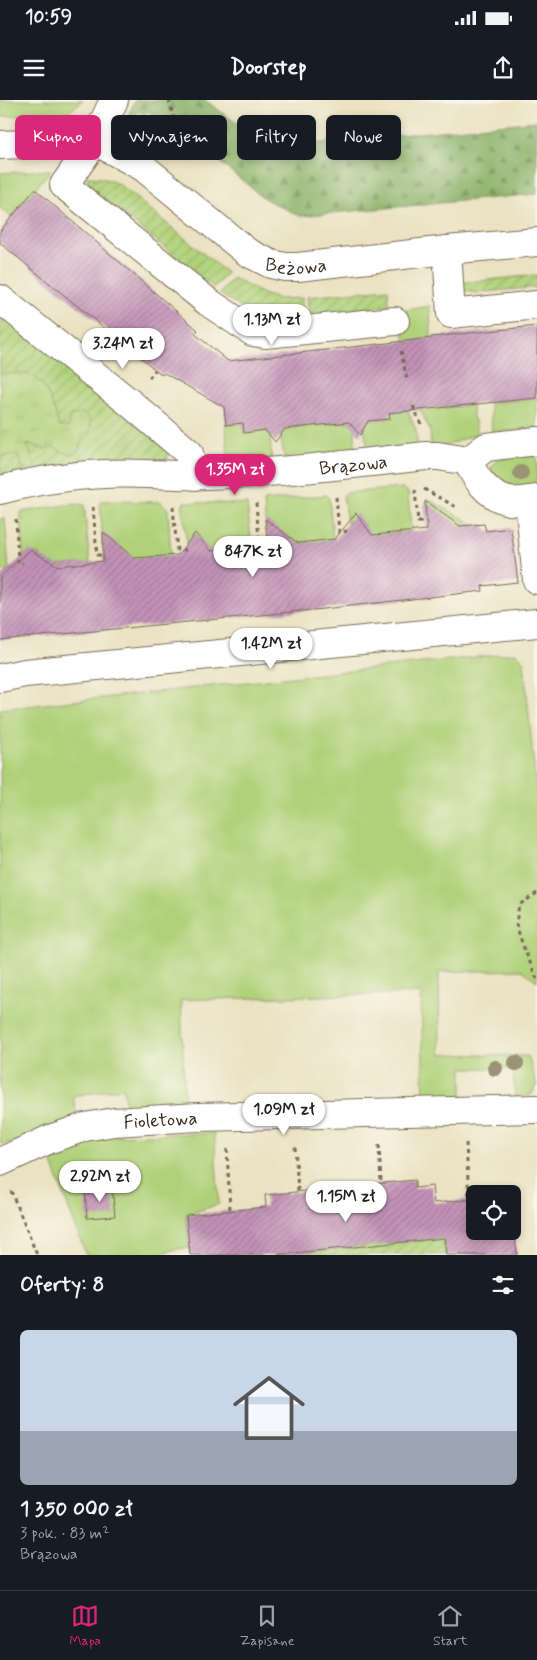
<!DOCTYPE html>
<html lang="pl">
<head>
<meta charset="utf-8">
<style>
	body { margin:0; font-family:Mynerve,sans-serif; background:#242831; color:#f1f3f6; height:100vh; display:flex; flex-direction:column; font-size:19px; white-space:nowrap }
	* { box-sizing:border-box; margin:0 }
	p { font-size:16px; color:#9ea1a6 }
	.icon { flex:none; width:28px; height:28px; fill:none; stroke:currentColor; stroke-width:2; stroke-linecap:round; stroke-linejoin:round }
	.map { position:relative; height:1155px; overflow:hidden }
	.side { display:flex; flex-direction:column; background:#171b24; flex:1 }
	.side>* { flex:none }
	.banner { position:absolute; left:15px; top:15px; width:508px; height:45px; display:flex; gap:10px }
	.tools { position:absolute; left:466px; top:1085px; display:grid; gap:10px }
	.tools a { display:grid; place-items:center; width:55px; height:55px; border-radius:8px; background:#171b24; box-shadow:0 2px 8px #0003; font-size:25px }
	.price { position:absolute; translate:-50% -42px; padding:0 11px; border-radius:18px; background:#fff; color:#222; font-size:16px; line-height:32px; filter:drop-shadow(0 1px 2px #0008) }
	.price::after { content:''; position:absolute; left:50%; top:30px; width:15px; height:11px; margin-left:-8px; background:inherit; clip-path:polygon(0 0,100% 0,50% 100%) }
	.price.current { background:#db2777; color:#fff }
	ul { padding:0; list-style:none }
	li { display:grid; align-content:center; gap:10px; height:265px; padding:0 20px }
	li+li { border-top:1px solid #363941 }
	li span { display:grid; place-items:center; height:155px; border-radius:8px; color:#555 }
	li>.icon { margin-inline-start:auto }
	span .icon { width:90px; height:90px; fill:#fffc; stroke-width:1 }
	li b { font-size:21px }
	h2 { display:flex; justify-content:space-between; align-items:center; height:60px; padding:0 20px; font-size:21px }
	.chip { padding:0 18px; border-radius:8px; background:#171b24; box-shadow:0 2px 8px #0003; font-size:18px; line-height:45px }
	.chip.current { background:#db2777; color:#fff }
	.status { display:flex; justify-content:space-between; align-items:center; height:35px; padding:0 25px; background:#171b24; direction:ltr }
	.status svg { height:14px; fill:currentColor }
	header { display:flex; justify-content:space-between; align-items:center; height:65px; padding:0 20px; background:#171b24; font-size:22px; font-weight:700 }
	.menu { display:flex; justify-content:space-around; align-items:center; height:70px; border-top:1px solid #363941; background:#171b24; font-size:14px; color:#9ea1a6 }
	.menu a { display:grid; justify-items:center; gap:2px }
	.menu .current { color:#db2777 }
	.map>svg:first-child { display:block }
</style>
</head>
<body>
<div class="status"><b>10:59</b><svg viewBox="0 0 49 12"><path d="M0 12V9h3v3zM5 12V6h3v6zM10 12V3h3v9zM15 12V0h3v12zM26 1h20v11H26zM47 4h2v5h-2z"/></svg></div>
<header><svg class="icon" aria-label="menu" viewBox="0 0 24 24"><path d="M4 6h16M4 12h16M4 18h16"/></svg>Doorstep<svg class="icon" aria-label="share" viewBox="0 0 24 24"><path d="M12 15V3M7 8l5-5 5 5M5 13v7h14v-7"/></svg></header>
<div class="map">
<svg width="537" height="1155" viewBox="0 0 537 1155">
	<defs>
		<pattern id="forest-firs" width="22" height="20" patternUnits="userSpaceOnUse" patternTransform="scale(1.25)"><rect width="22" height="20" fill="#8cb369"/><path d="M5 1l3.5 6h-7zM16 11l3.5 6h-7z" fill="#749256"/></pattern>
		<pattern id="park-tufts" width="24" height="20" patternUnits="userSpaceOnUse" patternTransform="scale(1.25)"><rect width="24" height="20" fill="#b0d179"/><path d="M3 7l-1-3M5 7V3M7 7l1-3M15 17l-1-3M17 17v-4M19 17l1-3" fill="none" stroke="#98b468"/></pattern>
		<pattern id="garden-furrows" width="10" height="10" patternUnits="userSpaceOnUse" patternTransform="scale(1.25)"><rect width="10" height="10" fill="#b0d179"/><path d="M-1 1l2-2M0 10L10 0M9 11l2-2" fill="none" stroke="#98b468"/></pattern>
		<pattern id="building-hatch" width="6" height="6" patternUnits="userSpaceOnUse" patternTransform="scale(1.25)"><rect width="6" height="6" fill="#c393b8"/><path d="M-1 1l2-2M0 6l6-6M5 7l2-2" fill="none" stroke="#a07895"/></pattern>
	</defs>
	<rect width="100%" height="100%" fill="#fbf7ec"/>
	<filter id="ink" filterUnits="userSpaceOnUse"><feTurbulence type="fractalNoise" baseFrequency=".02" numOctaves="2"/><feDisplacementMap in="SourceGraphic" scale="10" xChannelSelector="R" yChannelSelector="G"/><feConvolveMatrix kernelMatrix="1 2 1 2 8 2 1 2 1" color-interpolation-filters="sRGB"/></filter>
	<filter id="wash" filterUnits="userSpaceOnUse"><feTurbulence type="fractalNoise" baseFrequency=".0096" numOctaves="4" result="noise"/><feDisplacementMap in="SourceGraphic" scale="20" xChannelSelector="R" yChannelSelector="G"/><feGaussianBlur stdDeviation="1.12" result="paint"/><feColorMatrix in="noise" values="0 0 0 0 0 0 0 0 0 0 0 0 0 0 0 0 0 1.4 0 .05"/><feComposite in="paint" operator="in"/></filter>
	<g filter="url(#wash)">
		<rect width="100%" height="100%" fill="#ebe2c2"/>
		<path fill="#b0d179" stroke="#767e4c" d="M0,0h83l-13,11 -24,8 -1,-6 -45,4z
			M51,70l-40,47 -11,-9v-35z
			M430,206l1,31 8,71 33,-3 1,14 2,1 2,14 -33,12h-13l-1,-16 -13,-27 -12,-61 -4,-31z
			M537,298v30l-45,5 -2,-30z
			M406,307l10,23 2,20 -49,3c-1,-7 -6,-20 -4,-27 4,-13 30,-18 41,-19z
			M304,318l24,6 21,-2 6,6v27l-70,5 -5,-25 5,-6 20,-2z
			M243,323l1,10 21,-3 5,6 2,26 -36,3 -1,-6 -7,-1 -2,-33z
			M537,355v24l-5,10h-26l-12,-9 -3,-12 7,-9z
			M402,388l6,4 3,39 -47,5 -9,-17 -6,2 -2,3 -4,-28 3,-3z
			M326,395l3,3 4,42 -49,4 -1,-12 -9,-4 -8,4 -2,-31z
			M429,399l46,26 -29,3 -20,-13 -1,-10z
			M102,401l59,1 7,7 3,48h-18l-32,2 -18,-11 -3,-46z
			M184,402l63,2 5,43 -48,7 -1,-12 -2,-2 -8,-2 -6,6 -5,-39z
			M72,404l12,1 6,58 -48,4 -2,-12 -10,-3 -7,5 -2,-45z
			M5,418l4,52 -9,1v-52z
			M514,553l5,2 5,7 13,136v183l-15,-11 -83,2 1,82 88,2 9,30 -6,9 -16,2 -2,-28 -51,-1v29l-38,3 -3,-107 -240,7 4,107 -58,4 -4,-23 -50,8 5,24 -60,22 -17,2 -1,-4v-431z
			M214,1033l5,71 -33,11 4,33 -14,1 -21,6h-69l-34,-92 13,-15 47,-12z"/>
		<path fill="url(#forest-firs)" stroke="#646e44" d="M135,0h70l66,48 266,-27v73l-237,22 -35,-17 -91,-74 -5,4 -21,-18 -4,4 -5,-4 -13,18 2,-13z"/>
		<path fill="url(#park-tufts)" stroke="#767e4c" d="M0,253l148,87 -118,30 -30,6z"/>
		<path fill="url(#garden-furrows)" stroke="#767e4c" d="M87,77c13,0 22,2 33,8l107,88 -13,15 -125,-102z
			M537,175v12l-62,6 -12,-3 -4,-7z
			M233,178l30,16 16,5 23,-1 1,17 -45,3 -38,-24z
			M388,189l1,17 -80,8 -2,-17z
			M0,213l169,139 -3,11 -128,10 -11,-29 18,5 7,-3c8,5 23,14 28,1 2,-5 3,-7 2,-12l8,-3 1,-7 -2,-8 -7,-4 -12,3 -1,11 -10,-1c-3,-14 -13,-45 -28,-51 -8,-3 -22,-1 -31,-1z
			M10,355h8l7,20 -25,8v-26z
			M444,1138l2,17h-172z"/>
		<g id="blocks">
			<path fill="url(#building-hatch)" d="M35,89l163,141 -3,4 33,27 204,-23 -1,-1 106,-11v72l-148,15 1,6 -22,2 -8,14 -11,-13 -64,7 -10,13 -10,-12 -21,3 -1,-10 -17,2 -2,-18 -60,-34 -2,2 -162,-132v-12z
				M425,401l35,25 24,-2 2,7 25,-3 7,54 -36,4 1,5 -160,18 -323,31v-63l30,-27 28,16 45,-5v-29l31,26 44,-3 17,-22 16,18 57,-6 -3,-26 33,24 37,-4 21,-26 16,22 55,-5z
				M415,1080v8l17,-2 2,17 41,-4v32h37v-23l5,47h-71l-2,-17 -170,17h-84l-4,-40 80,-8 -1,-12z
				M112,1087l3,29 -28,2 -2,-28z"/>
		</g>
	</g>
	<g filter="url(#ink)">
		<use href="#blocks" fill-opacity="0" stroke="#796a57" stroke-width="1"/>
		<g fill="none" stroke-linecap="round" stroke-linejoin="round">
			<defs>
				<g id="street">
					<path d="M114,0l-19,41 -31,44 144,117 45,30 12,2 130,-13"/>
					<path id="s1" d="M0,45l95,-4 48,26 104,85 24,12 14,3h13l149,-17 90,-8"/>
					<path d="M447,150l4,64 86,-9"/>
					<path d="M0,199l130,104 59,50 6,23"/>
					<path d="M468,361c6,16 20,34 37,39 9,3 23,0 32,-1"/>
					<path id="s2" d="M0,390c47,-12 98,-18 146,-16 21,0 41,2 61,1 73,-2 146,-11 219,-19h12l30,5 18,-14 51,-6"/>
					<path d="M529,400l8,80"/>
					<path d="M0,578l25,-5 512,-50"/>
					<path id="s3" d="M0,1062l50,-23 35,-12 29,-5 84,-5 339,-8"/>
				</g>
			</defs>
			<use href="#street" stroke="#796a57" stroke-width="30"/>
			<path stroke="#796a57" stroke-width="3" stroke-dasharray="4 4" stroke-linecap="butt" d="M169,0l10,38
				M162,43l9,-12
				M401,251l6,29
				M149,278l6,-8
				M413,306l8,18
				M424,389l34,19
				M415,390l3,32h8
				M336,397l3,35 8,-1
				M256,403l3,37 8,-1
				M93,407l4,48h6
				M173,407l4,43h10
				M16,419l2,44h5
				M537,793l-18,12 -3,19 7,22 14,33
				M466,1043l3,57
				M379,1045l2,38
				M295,1047l3,44
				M227,1049l3,61
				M11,1091l26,64"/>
			<use href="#street" stroke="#fff" stroke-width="28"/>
		</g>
		<g fill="#9a9474">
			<circle cx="521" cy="373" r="8"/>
			<circle cx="516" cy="963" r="8"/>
			<circle cx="495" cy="968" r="8"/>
		</g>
	</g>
	<g text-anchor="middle" stroke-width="4" stroke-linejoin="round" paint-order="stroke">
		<g font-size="19" fill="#3b2a1e" stroke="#fbf7ec">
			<text dy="7" stroke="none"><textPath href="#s1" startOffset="336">Beżowa</textPath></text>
			<text dy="7" stroke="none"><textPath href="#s2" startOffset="355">Brązowa</textPath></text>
			<text dy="7" stroke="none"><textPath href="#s3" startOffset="168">Fioletowa</textPath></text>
		</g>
	</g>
</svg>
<div class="tools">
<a><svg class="icon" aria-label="locate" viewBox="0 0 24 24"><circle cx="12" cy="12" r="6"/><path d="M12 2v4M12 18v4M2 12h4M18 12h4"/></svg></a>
</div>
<b class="price" style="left:272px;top:246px">1.13M zł</b>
<b class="price" style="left:123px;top:270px">3.24M zł</b>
<b class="price current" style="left:235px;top:396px">1.35M zł</b>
<b class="price" style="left:253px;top:478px">847K zł</b>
<b class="price" style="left:271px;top:570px">1.42M zł</b>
<b class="price" style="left:284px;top:1036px">1.09M zł</b>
<b class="price" style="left:100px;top:1103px">2.92M zł</b>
<b class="price" style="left:346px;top:1123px">1.15M zł</b>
<div class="banner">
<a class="chip current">Kupno</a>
<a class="chip">Wynajem</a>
<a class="chip">Filtry</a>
<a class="chip">Nowe</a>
</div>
</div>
<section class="side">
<h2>Oferty: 8<svg class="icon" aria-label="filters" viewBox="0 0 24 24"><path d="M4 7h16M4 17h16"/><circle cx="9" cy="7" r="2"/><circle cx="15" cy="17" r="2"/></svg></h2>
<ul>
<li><span style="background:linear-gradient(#c9d6e8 65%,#9aa5b1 0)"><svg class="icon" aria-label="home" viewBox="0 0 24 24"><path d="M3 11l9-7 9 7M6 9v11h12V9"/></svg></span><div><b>1 350 000 zł</b><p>3 pok. · 83 m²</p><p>Brązowa</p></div></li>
</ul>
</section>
<nav class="menu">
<a class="current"><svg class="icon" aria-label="map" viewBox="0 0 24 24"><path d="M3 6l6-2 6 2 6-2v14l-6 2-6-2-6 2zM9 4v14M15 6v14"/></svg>Mapa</a>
<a><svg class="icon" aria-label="saved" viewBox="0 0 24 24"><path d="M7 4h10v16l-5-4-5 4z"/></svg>Zapisane</a>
<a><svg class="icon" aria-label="home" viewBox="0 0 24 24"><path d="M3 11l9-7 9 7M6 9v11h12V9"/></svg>Start</a>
</nav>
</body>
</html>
